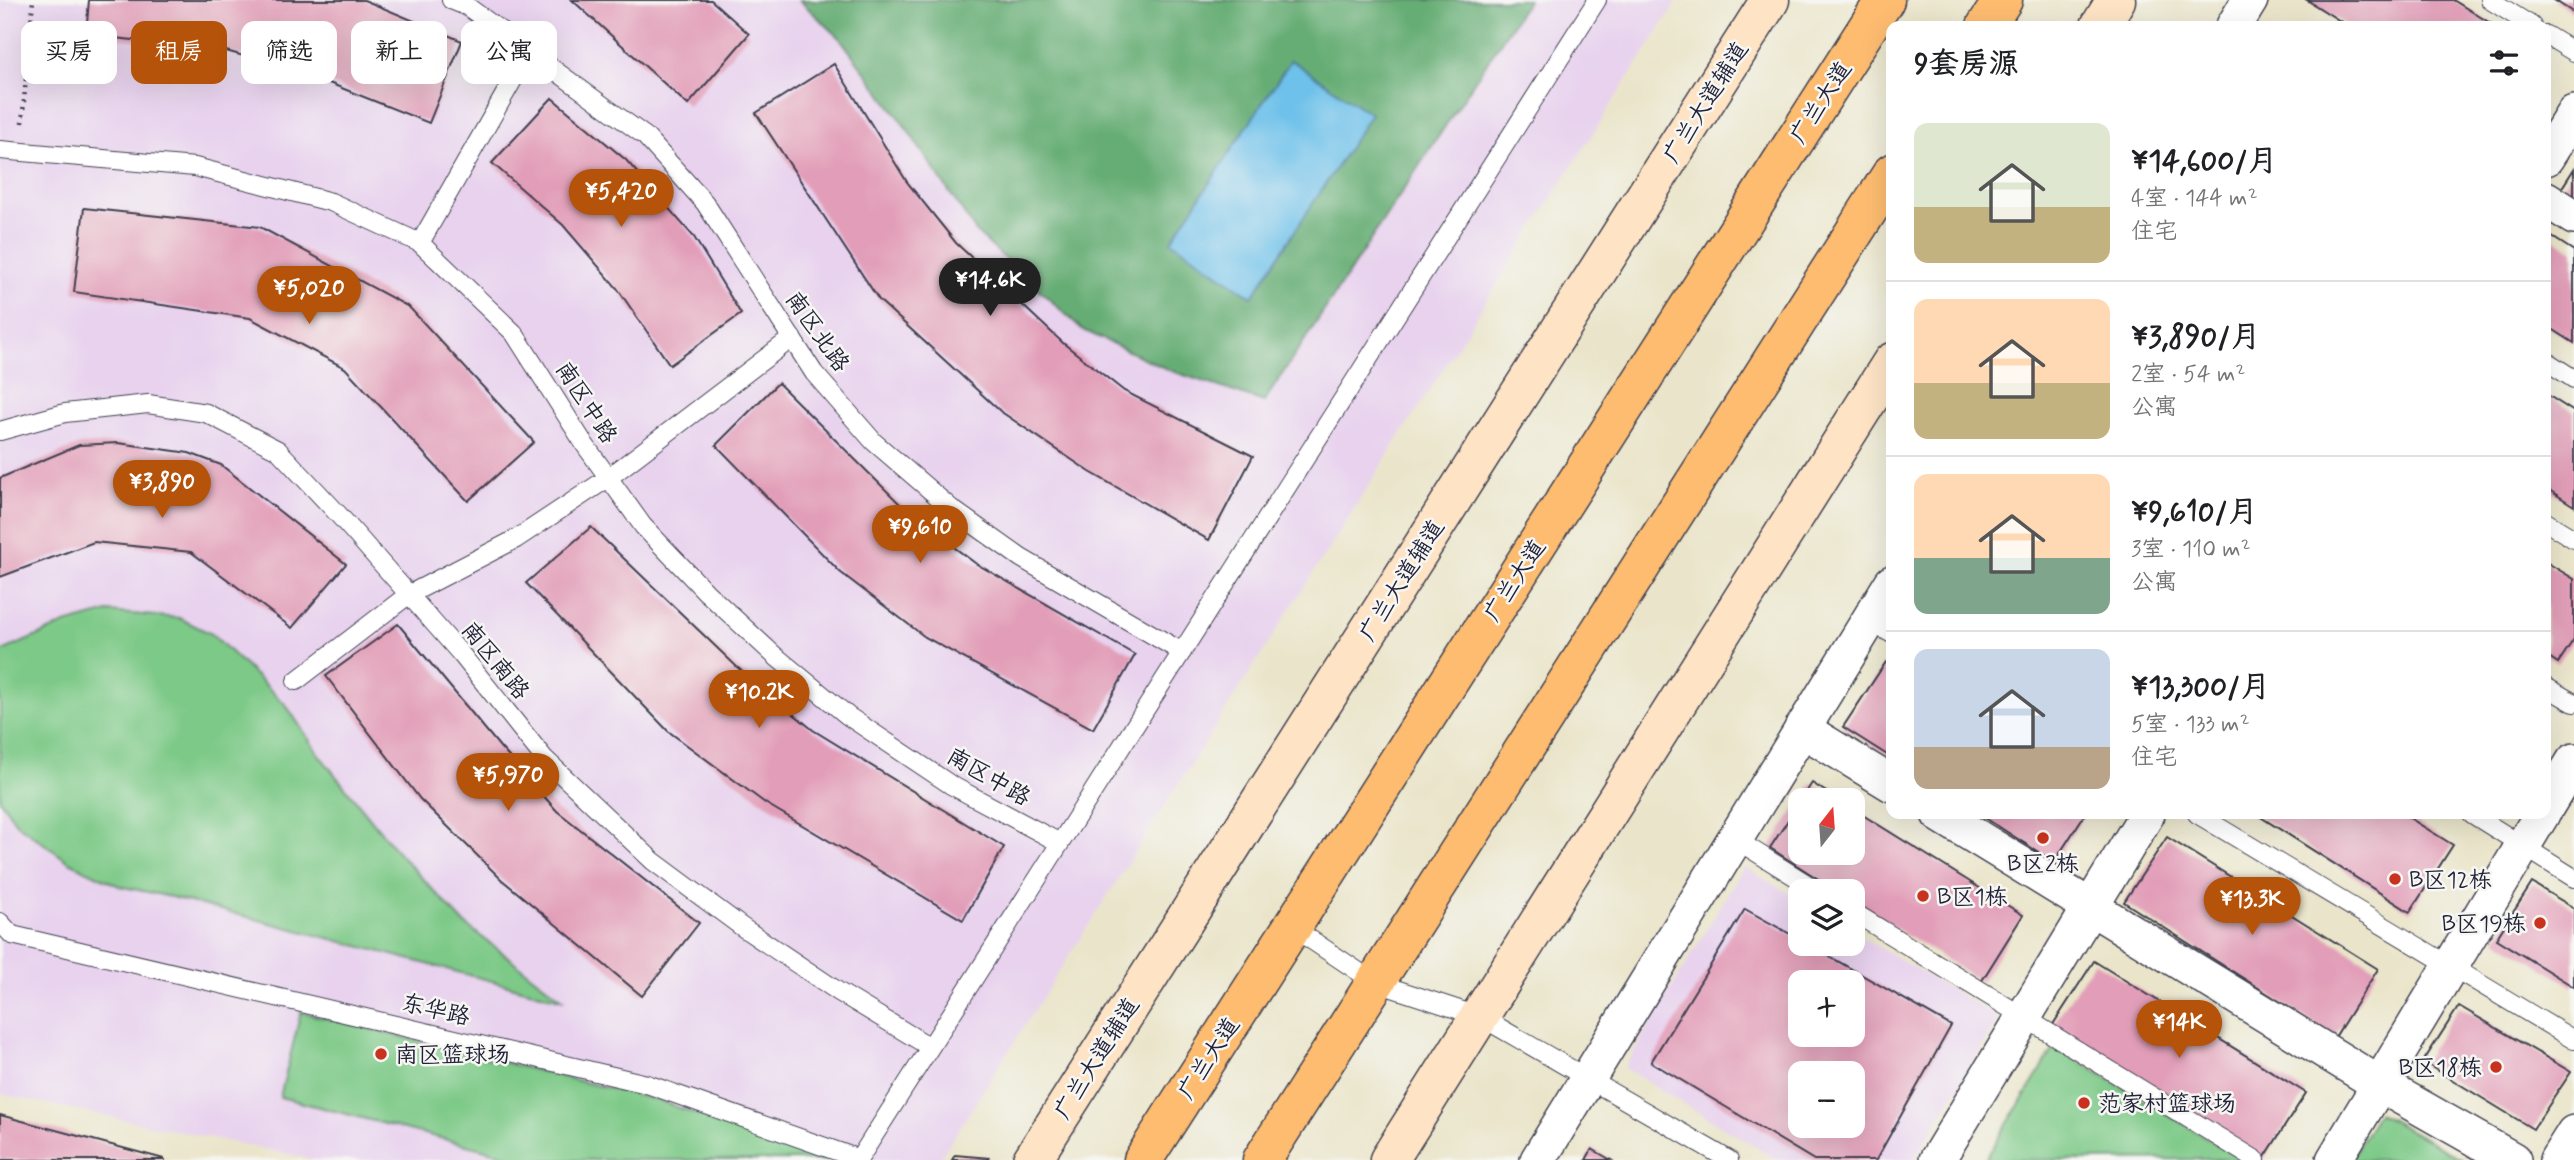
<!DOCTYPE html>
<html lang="zh">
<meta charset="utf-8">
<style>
body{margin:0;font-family:Mynerve,"LXGW WenKai TC",sans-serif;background:#f6f6f6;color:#202124;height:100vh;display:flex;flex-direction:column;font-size:26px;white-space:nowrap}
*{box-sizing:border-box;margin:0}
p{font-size:23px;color:#757577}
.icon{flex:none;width:38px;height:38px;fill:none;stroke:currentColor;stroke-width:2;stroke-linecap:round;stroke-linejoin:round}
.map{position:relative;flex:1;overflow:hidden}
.drawer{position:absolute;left:1886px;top:21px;width:665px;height:798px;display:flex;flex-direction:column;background:#fff;border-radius:14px;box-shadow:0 7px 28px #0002}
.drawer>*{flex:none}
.guide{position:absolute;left:21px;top:21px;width:665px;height:63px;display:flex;gap:14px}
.needle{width:46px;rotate:17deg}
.buttons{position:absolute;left:1788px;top:788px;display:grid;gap:14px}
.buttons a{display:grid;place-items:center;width:77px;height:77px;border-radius:14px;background:#fff;box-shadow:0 7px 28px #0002;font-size:35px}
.price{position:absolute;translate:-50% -60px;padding:0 16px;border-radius:24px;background:#b45309;color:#fff;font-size:23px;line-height:46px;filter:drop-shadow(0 2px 4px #0008)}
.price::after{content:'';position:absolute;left:50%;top:42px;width:21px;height:16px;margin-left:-10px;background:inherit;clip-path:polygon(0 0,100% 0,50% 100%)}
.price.selected{background:#222;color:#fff}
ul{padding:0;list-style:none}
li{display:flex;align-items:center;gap:21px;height:175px;padding:0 28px}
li+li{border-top:2px solid #e0e0e0}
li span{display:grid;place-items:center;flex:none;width:196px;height:140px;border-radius:14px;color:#555}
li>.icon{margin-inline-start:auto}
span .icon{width:84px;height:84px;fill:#fffc;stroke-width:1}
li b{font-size:30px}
h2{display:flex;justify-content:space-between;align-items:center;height:84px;padding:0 28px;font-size:30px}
.pill{padding:0 24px;border-radius:14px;background:#fff;box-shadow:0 7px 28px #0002;font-size:24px;line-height:63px}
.pill.selected{background:#b45309;color:#fff}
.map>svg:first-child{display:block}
.built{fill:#e8d2ee;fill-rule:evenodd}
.green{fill:#7dc987;stroke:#507661;stroke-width:2}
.forest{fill:#66ad74;stroke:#446858;stroke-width:2}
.water{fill:#6ec1ea;stroke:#487292;stroke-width:2}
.building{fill:#e29eb8;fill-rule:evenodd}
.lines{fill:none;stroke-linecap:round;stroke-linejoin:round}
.service-casing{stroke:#403f50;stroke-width:20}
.minor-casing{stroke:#403f50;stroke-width:38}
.secondary-casing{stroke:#403f50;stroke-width:41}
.primary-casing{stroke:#403f50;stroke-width:41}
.path{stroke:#403f50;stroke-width:4.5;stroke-dasharray:2 5;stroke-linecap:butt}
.service{stroke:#fff;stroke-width:18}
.minor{stroke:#fff;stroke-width:35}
.secondary{stroke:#fee4c5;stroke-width:38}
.primary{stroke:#fdbc6f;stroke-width:38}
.poi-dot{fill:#c8321e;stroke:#f6f6f2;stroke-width:2.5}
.labels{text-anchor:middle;stroke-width:5;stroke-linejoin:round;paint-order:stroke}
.street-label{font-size:23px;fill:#22223b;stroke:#f6f6f2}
.poi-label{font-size:23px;fill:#22223b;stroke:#f6f6f2;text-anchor:start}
</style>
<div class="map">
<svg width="2574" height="1160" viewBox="0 0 2574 1160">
<rect width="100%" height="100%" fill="#f6f6f2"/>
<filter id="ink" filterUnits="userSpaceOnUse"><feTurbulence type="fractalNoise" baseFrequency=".0143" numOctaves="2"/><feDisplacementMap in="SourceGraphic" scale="14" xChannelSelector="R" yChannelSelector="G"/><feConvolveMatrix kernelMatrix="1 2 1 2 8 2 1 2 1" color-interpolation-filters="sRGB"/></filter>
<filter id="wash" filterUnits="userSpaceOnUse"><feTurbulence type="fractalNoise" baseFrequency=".00686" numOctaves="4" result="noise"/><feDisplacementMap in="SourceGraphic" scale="28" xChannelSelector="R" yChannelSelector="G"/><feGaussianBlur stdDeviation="1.57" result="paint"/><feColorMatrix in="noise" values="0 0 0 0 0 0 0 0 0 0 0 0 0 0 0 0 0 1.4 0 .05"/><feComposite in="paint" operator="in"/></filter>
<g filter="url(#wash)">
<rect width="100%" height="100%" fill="#eae5ca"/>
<g class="built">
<polygon points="0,0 1678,0 939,1160 317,1160 0,1094"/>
<path d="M1744 867 1801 900V943H1853V932L1999 1018 1914 1160H1778L1624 1068ZM1801 982H1853V1034H1801ZM1801 1073H1853V1125H1801Z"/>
</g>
<g class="green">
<polygon points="108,612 179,618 212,634 286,705 320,756 394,848 465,924 564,1000 171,897 119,886 69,862 17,824 0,800 0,652 65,624"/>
<polygon points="301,1012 660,1101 828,1160 525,1160 280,1097"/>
<polygon points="2055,1047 2242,1159 1985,1160"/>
<polygon points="2378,1113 2464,1160 2350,1160"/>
</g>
<polygon class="forest" points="799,0 1528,0 1264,402 1169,370 1083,330 977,233 898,116 839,37"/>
<polygon class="water" points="1291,60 1371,114 1252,297 1171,241"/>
<g id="blocks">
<g class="building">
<polygon points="89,0 364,0 462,41 429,123 304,73 219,49 86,35"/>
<polygon points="572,0 711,0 749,34 688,105"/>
<polygon points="2307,0 2453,0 2495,26 2348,26"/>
<polygon points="2554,0 2574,0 2574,13"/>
<polygon points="834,64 907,182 956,243 1063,343 1124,391 1253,456 1209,540 1090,472 1000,411 879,300 756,113"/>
<polygon points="552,98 626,160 694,237 741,314 670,365 617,288 563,225 492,163"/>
<polygon points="2574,169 2574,208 2556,197"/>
<polygon points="84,208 260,227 409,307 534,442 468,501 345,368 250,318 74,292"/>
<polygon points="2546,233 2574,251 2574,343 2546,325"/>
<polygon points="778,383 910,514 975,563 1135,655 1093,729 925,637 840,572 716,445"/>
<polygon points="2546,394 2574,412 2574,506 2546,488"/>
<polygon points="118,443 189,453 221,465 346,564 292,628 191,552 94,542 0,577 0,478 79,445"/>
<polygon points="591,527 737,667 813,730 1004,847 963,920 765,803 668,731 526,583"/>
<polygon points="2546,562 2574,579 2574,639 2558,663 2546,655"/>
<polygon points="398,624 500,747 557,811 699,923 642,996 501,879 420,799 326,676"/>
<polygon points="1886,662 1892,666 1892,758 1843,727"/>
<polygon points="1812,783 1839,800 1801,800"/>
<polygon points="1801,800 1801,852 1853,852 1853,809 2023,915 1981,982 1853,901 1853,891 1837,891 1770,848"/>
<polygon points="1979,814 2085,814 2054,862"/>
<polygon points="2256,814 2403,814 2453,845 2410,912"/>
<polygon points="2167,837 2378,969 2335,1037 2124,902"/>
<polygon points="2532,883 2574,908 2574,987 2496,939"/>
<path d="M1745 909 1801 940V943H1806L1951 1026 1876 1160H1814L1651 1062ZM1801 982H1853V1034H1801ZM1801 1073H1853V1125H1801Z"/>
<polygon points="2094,961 2306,1093 2263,1160 2052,1026"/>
<polygon points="2459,1006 2571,1072 2533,1129 2423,1062"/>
<polygon points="0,1115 164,1159 164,1160 0,1160"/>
<polygon points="1592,1149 1611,1160 1586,1160"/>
<polygon points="955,1155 989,1158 989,1160 952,1160"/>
</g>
</g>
</g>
<g filter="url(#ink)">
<use href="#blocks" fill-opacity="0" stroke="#403f50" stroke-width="2"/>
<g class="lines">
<defs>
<g id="service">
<polyline points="451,0 468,7 645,136 705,203 814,373 874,442 952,509 1021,558 1182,652"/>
<polyline points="2490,0 2532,26"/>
<polyline points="2546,35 2574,52"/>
<polyline points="0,150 195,167 331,202 420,243 514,333 585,445 643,526 706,592 774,655 848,716 951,785 1060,843"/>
<polyline points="420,243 530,50"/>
<polyline points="2546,361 2574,379"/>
<polyline points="0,431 65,413 148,404 206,413 278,450 338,514 461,654 544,758 653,861 742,927 839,992 930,1047"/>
<polyline points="2546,522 2574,539"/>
<polyline points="1869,621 1892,634"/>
<polyline points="296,681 408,595 516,539 608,478 792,338"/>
<polyline points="2546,687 2574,703"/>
<polyline points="2197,814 2574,1040"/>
<polyline points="2472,814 2574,878"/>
<polyline points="1735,839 1818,891"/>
<polyline points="1853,912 2256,1160"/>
<polyline points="0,922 12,935 647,1084 859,1159 1597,0"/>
<polyline points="1292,927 1374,982 1481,1017 1729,1160"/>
</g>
<g id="minor">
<polyline points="2234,26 2250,0"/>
<polyline points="2546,158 2574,113"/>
<polyline points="2546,199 2574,217"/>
<polyline points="1802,729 1892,784"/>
<polyline points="2546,807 2574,761"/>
<polyline points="1939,814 2379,1084 2513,1160"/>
<polyline points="1538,1160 1892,583"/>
<polyline points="1937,1160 2147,814"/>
<polyline points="2334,1160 2542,814"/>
<polyline points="2557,1160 2574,1133"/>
</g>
<g id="secondary">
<polyline points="2100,26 2116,0"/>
<polyline points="1032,1160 1770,0"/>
<polyline points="1389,1160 1892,362"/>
</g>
<g id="primary">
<polyline points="1986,26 2003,0"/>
<polyline points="1143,1160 1885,0"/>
<polyline points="1262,1160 1892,173"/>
</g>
</defs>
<use href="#service" class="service-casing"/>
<use href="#minor" class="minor-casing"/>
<use href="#secondary" class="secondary-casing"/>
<use href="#primary" class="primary-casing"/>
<polyline class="path" points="22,123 33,0"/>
<use href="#service" class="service"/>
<use href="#minor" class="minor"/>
<use href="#secondary" class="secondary"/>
<use href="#primary" class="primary"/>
</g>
</g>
<g class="poi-dot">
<circle cx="2043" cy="838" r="7"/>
<circle cx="2395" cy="879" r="7"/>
<circle cx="1923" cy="896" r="7"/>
<circle cx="2540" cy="923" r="7"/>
<circle cx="381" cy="1054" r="7"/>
<circle cx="2496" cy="1067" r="7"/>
<circle cx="2084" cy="1103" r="7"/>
</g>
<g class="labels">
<g class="street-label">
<text transform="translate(1705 102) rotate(-58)" y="8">广兰大道辅道</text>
<text transform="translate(1820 102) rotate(-57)" y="8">广兰大道</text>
<text transform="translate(818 331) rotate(55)" y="8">南区北路</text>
<text transform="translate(587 402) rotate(57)" y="8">南区中路</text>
<text transform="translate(1401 580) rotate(-58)" y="8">广兰大道辅道</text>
<text transform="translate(1514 580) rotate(-57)" y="8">广兰大道</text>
<text transform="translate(496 660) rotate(51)" y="8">南区南路</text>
<text transform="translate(989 776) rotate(30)" y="8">南区中路</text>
<text transform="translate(436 1009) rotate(13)" y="8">东华路</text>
<text transform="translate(1096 1058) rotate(-58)" y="8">广兰大道辅道</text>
<text transform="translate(1208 1058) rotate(-57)" y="8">广兰大道</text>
</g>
<g class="poi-label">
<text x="2043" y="871" text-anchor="middle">B区2栋</text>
<text x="2409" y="887">B区12栋</text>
<text x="1937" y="904">B区1栋</text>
<text x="2526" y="931" text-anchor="end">B区19栋</text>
<text x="395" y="1062">南区篮球场</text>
<text x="2482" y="1075" text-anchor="end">B区18栋</text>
<text x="2098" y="1111">范家村篮球场</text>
</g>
</g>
</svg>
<div class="buttons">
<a><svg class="needle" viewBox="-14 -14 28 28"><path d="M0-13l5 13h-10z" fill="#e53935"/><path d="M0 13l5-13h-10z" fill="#757577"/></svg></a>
<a><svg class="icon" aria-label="layers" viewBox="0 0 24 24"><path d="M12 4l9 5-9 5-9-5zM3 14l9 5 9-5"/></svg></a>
<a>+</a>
<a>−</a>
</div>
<b class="price" style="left:621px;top:229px">¥5,420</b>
<b class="price selected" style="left:990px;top:318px">¥14.6K</b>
<b class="price" style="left:309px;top:326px">¥5,020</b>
<b class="price" style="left:162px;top:520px">¥3,890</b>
<b class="price" style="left:920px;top:565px">¥9,610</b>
<b class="price" style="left:759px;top:730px">¥10.2K</b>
<b class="price" style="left:508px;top:813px">¥5,970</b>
<b class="price" style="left:2252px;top:937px">¥13.3K</b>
<b class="price" style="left:2179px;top:1060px">¥14K</b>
<div class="guide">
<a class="pill">买房</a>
<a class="pill selected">租房</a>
<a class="pill">筛选</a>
<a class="pill">新上</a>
<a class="pill">公寓</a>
</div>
<section class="drawer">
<h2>9套房源<svg class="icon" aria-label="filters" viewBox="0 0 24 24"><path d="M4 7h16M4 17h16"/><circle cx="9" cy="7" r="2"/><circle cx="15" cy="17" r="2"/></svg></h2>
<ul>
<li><span style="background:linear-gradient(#dfe7d0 60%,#c2b280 0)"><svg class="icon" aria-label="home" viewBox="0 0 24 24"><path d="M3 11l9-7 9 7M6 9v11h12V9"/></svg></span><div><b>¥14,600/月</b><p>4室 · 144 m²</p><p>住宅</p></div></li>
<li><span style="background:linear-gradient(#ffd9b3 60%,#c2b280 0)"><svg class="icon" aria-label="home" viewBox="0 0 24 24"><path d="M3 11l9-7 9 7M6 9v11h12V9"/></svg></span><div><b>¥3,890/月</b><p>2室 · 54 m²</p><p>公寓</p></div></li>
<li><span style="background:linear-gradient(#ffd9b3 60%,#7fa58c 0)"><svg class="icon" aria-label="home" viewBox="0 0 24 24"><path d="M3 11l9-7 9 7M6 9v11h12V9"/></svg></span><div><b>¥9,610/月</b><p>3室 · 110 m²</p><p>公寓</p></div></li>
<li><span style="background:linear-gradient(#c9d6e8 70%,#b9a48a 0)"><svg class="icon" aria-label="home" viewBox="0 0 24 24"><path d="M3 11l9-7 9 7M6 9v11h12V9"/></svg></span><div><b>¥13,300/月</b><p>5室 · 133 m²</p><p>住宅</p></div></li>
</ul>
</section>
</div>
